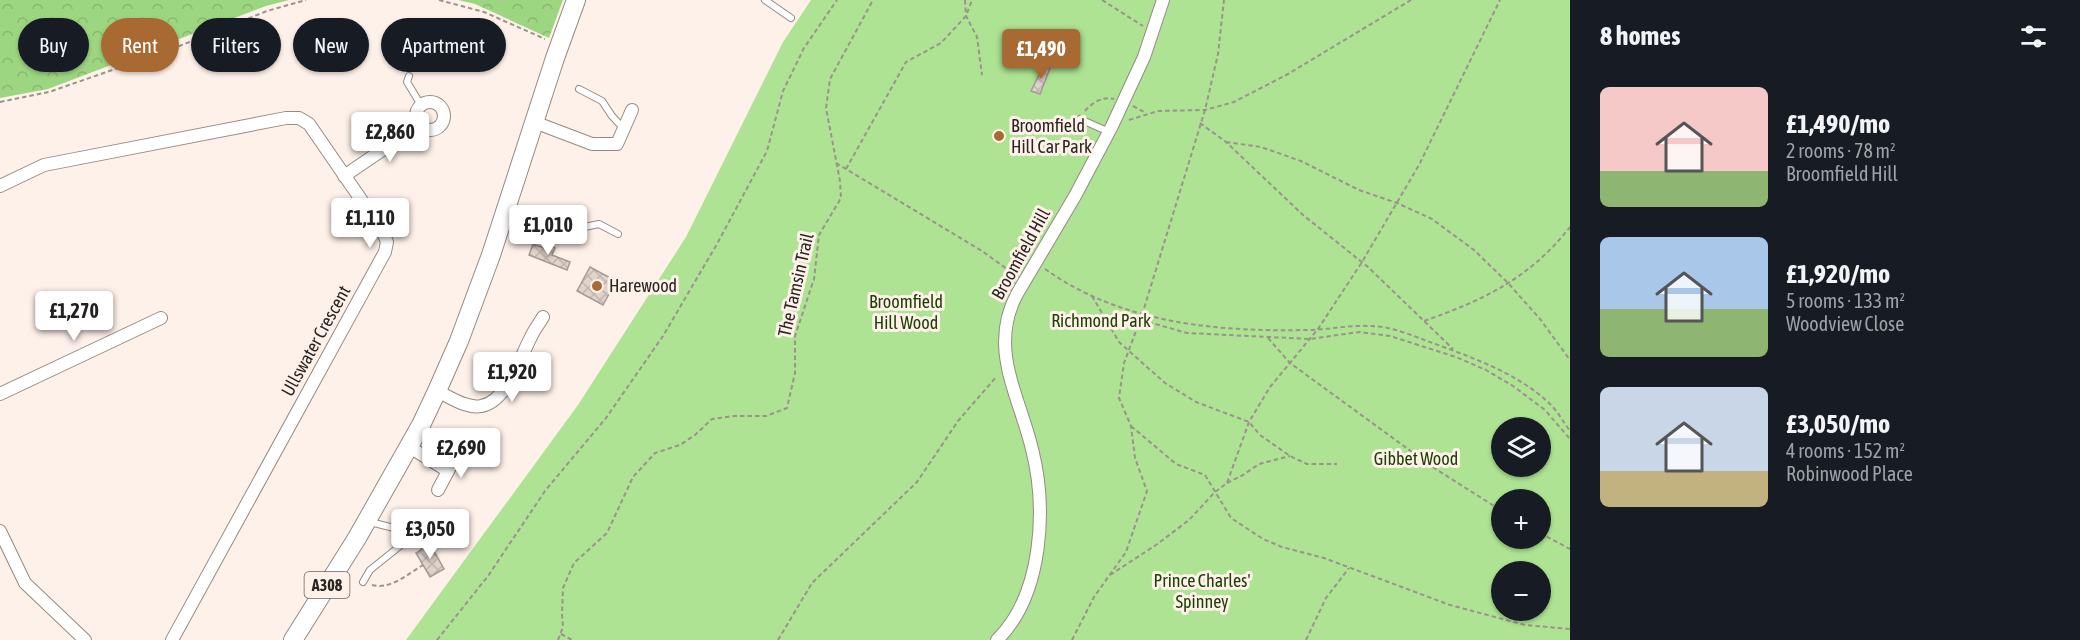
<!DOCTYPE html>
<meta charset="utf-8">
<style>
body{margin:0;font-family:"Asap Condensed",sans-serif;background:#242831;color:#f1f3f6;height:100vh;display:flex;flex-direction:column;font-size:22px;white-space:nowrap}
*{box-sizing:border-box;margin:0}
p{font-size:20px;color:#9ea1a6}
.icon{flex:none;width:33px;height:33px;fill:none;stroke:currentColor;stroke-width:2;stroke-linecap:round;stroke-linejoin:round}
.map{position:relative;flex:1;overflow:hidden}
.drawer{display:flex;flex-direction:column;background:#171b24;width:510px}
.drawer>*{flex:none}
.banner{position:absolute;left:18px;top:18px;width:570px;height:54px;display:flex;gap:12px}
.fabs{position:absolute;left:1491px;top:417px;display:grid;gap:12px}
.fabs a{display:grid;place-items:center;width:60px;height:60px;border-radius:50%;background:#171b24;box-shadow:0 2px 4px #0004;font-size:30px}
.price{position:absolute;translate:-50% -51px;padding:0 14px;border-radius:6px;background:#fff;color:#222;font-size:20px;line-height:39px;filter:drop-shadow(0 2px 3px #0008)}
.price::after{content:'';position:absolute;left:50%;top:36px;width:18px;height:14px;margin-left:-9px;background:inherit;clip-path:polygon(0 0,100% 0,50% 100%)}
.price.active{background:#a96932;color:#fff}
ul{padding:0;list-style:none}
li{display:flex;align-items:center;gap:18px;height:150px;padding:0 30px}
li span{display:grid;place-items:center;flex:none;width:168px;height:120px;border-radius:9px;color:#555}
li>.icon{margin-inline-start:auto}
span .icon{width:72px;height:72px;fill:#fffc;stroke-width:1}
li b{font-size:26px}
h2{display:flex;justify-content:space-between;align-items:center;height:72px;padding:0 30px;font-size:26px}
.pill{padding:0 21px;border-radius:27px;background:#171b24;box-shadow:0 2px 4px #0004;font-size:21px;line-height:54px}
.pill.active{background:#a96932;color:#fff}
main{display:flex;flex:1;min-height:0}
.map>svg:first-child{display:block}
.forest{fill:url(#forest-crowns)}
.green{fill:#ade393;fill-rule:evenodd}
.building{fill:url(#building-cross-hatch);stroke:#a69a93;stroke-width:1.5}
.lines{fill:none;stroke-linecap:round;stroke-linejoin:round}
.lane-casing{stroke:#958a83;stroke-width:8}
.street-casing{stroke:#958a83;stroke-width:14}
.primary-casing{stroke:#958a83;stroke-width:20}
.path{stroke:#9c928d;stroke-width:2;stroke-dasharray:4.5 3;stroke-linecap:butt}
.lane{stroke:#fff;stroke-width:6}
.street{stroke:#fff;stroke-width:12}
.primary{stroke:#fff;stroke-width:18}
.poi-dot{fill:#a96932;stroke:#fef1e9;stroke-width:2}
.labels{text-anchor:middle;stroke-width:6;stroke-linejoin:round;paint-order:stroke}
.shield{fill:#fef1e9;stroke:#6a625e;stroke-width:1.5}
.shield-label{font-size:16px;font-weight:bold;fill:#2a2522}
.poi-label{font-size:18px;fill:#2a2522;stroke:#fef1e9;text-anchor:start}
.street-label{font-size:18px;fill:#2a2522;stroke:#fef1e9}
.park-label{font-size:18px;fill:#1d4003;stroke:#fef1e9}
</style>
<main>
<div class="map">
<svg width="1570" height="640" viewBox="0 0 1570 640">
<defs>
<pattern id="forest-crowns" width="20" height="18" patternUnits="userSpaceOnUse" patternTransform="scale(1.5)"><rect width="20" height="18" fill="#9dd681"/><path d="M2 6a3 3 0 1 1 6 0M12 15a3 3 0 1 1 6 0" fill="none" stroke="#87b86f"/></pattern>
<pattern id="building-cross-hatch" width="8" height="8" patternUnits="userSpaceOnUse" patternTransform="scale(1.5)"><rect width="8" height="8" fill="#e0d3cc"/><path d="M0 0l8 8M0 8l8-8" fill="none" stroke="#c0b5af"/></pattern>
</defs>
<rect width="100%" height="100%" fill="#fef1e9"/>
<g class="forest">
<polygon points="0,0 289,0 266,6 48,89 0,98"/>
<polygon points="458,0 563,0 549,38 475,4"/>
</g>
<path class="green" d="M811 0H1570V640H406L578 405 686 237 783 42ZM1502 428H1540V466H1502ZM1502 500H1540V538H1502ZM1502 572H1540V610H1502Z"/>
<g class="building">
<polygon points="1044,65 1050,68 1040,94 1031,91"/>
<polygon points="546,243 555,248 552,255 570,262 567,270 529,255 533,244 544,248"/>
<polygon points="590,267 616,281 603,305 577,291"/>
<polygon points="426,544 430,544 444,569 430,577 416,553 421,550 421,546"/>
</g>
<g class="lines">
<defs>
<g id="lane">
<polyline points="765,0 791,18"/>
<polyline points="409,76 407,82 421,105"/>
<polyline points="579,89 602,101 612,116 623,128"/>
<polyline points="1080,119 1109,132"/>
<polyline points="506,214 575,229 599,224 618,234"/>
<polyline points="363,582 370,570 400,546 402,537 398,529 370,522"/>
</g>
<g id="street">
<circle cx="430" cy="116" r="14"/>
<polyline points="534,122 592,144 617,144 632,110"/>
<polyline points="344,176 419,125"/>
<polyline points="0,186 44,165 286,118 299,118 309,124 382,230 387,242 385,252 172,640"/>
<path d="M437 391C450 397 467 409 481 406 507 402 520 357 531 337 534 330 539 324 543 317"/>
<polyline points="0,394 161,318"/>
<polyline points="408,446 448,471"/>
<polyline points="438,490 457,454"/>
<polyline points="0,531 25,583 85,640"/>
<path d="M997 640C1043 595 1047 508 1032 449 1019 395 988 348 1017 294L1075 196 1112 126 1144 57 1163 0"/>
</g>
<polyline id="primary" points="293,640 357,538 421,425 437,391 459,341 491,255 555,58 576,0"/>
</defs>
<use href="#lane" class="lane-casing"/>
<use href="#street" class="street-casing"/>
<use href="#primary" class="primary-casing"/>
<g class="path">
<polyline points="439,0 484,12 545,39"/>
<polyline points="965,0 966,16 977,37 982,75"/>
<polyline points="1102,0 1143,26"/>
<polyline points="0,102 49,92 167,51 267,11 306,0"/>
<polyline points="1133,106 1146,113"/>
<path d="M1085 111C1092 103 1102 96 1114 99"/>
<polyline points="1129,120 1158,111 1205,110 1234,102 1288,74 1411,0"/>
<polyline points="1200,123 1226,142 1303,215 1368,267 1453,349"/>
<polyline points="1226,142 1261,147 1301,161 1359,190 1397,203 1432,219 1474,250 1508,283 1540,319 1570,360"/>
<polyline points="836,163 982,251 1014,274"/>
<polyline points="846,169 906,62 941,43 966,16 972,0"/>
<path d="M1045 269C1121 323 1215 332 1306 330 1327 330 1348 325 1370 326 1389 326 1409 334 1427 341 1468 356 1519 373 1551 405 1558 412 1564 423 1570 431"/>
<polyline points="1092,296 1119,342 1165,383 1196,402 1249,422 1260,435 1290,456 1307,464 1337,464"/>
<polyline points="1141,320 1187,333 1310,339 1359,332 1390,336 1456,357 1486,370 1513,386 1545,410 1570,439"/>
<path d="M1424 321C1484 300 1530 278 1570 227"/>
<polyline points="1268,338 1290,363 1434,468 1502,511"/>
<polyline points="1131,426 1176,464 1205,475 1231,518 1263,539 1282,547 1324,558 1450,605 1525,625 1570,629"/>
<polyline points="1227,483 1243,475 1259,464 1290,456"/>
<polyline points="1540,533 1570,549"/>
<polyline points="1110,575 1156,545 1189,520 1215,492 1227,483 1249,422 1270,387 1318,329 1362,262 1419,165 1500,0"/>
<path d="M372 585C390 590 408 574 423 565"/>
<polyline points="561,634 572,640"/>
<polyline points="437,640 488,576 545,491 606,418 663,336 717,244 767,151 783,91 804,48 837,0"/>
<polyline points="558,640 563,627 562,614 563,588 574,563 607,533 633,477 655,453 680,445 695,435 712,419 734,416 766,416 787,408 795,373 795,336 814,279 819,235 841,198 840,181 826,108 830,79 873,0"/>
<polyline points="778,640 812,583 917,482 958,421 997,376"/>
<polyline points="1072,640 1094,597 1126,552 1147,491 1135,458 1131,426 1119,398 1124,363 1142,315 1205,110 1218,54 1224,0"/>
<polyline points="1306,640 1326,598 1349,568"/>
</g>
<use href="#lane" class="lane"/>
<use href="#street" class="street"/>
<use href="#primary" class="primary"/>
</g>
<g class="poi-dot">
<circle cx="999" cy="136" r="6"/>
<circle cx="597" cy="286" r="6"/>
</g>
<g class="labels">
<rect class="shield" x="304.5" y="572" width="45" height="26" rx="4.5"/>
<g class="shield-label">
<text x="327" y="591">A308</text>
</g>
<g class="poi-label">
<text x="1011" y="132">Broomfield<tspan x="1011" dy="21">Hill Car Park</tspan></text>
<text x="609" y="292">Harewood</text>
</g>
<g class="street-label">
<text transform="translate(1021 254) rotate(-61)" y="6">Broomfield Hill</text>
<text transform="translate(796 285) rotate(-77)" y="6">The Tamsin Trail</text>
<text transform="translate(316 341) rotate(-61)" y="6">Ullswater Crescent</text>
</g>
<g class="park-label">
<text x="906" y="308">Broomfield<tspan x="906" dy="21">Hill Wood</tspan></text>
<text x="1101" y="327">Richmond Park</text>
<text x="1416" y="465">Gibbet Wood</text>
<text x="1202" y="587">Prince Charles'<tspan x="1202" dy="21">Spinney</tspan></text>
</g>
</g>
</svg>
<div class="fabs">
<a><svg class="icon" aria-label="layers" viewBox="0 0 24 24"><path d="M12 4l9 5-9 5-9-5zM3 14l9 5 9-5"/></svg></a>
<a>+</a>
<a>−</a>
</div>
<b class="price active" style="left:1041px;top:80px">£1,490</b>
<b class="price" style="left:390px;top:163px">£2,860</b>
<b class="price" style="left:370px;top:249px">£1,110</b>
<b class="price" style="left:548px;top:256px">£1,010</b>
<b class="price" style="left:74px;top:342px">£1,270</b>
<b class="price" style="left:512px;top:403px">£1,920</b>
<b class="price" style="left:461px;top:479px">£2,690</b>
<b class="price" style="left:430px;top:560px">£3,050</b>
<div class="banner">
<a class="pill">Buy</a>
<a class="pill active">Rent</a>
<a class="pill">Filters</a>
<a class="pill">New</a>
<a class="pill">Apartment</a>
</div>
</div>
<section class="drawer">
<h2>8 homes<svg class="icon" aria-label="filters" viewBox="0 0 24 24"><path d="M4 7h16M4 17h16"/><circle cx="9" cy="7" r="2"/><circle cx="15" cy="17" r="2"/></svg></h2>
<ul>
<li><span style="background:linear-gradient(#f6c9c9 70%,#8fb573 0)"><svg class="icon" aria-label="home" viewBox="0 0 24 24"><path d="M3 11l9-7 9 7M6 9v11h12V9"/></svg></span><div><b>£1,490/mo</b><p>2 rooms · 78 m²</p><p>Broomfield Hill</p></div></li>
<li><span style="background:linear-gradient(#a9c7e8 60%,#8fb573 0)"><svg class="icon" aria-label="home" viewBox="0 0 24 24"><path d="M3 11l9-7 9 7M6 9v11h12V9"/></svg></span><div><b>£1,920/mo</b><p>5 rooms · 133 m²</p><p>Woodview Close</p></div></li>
<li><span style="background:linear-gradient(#c9d6e8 70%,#c2b280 0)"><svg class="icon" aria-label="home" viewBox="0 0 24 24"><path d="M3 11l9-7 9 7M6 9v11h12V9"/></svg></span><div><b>£3,050/mo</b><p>4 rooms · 152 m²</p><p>Robinwood Place</p></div></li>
</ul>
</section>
</main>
